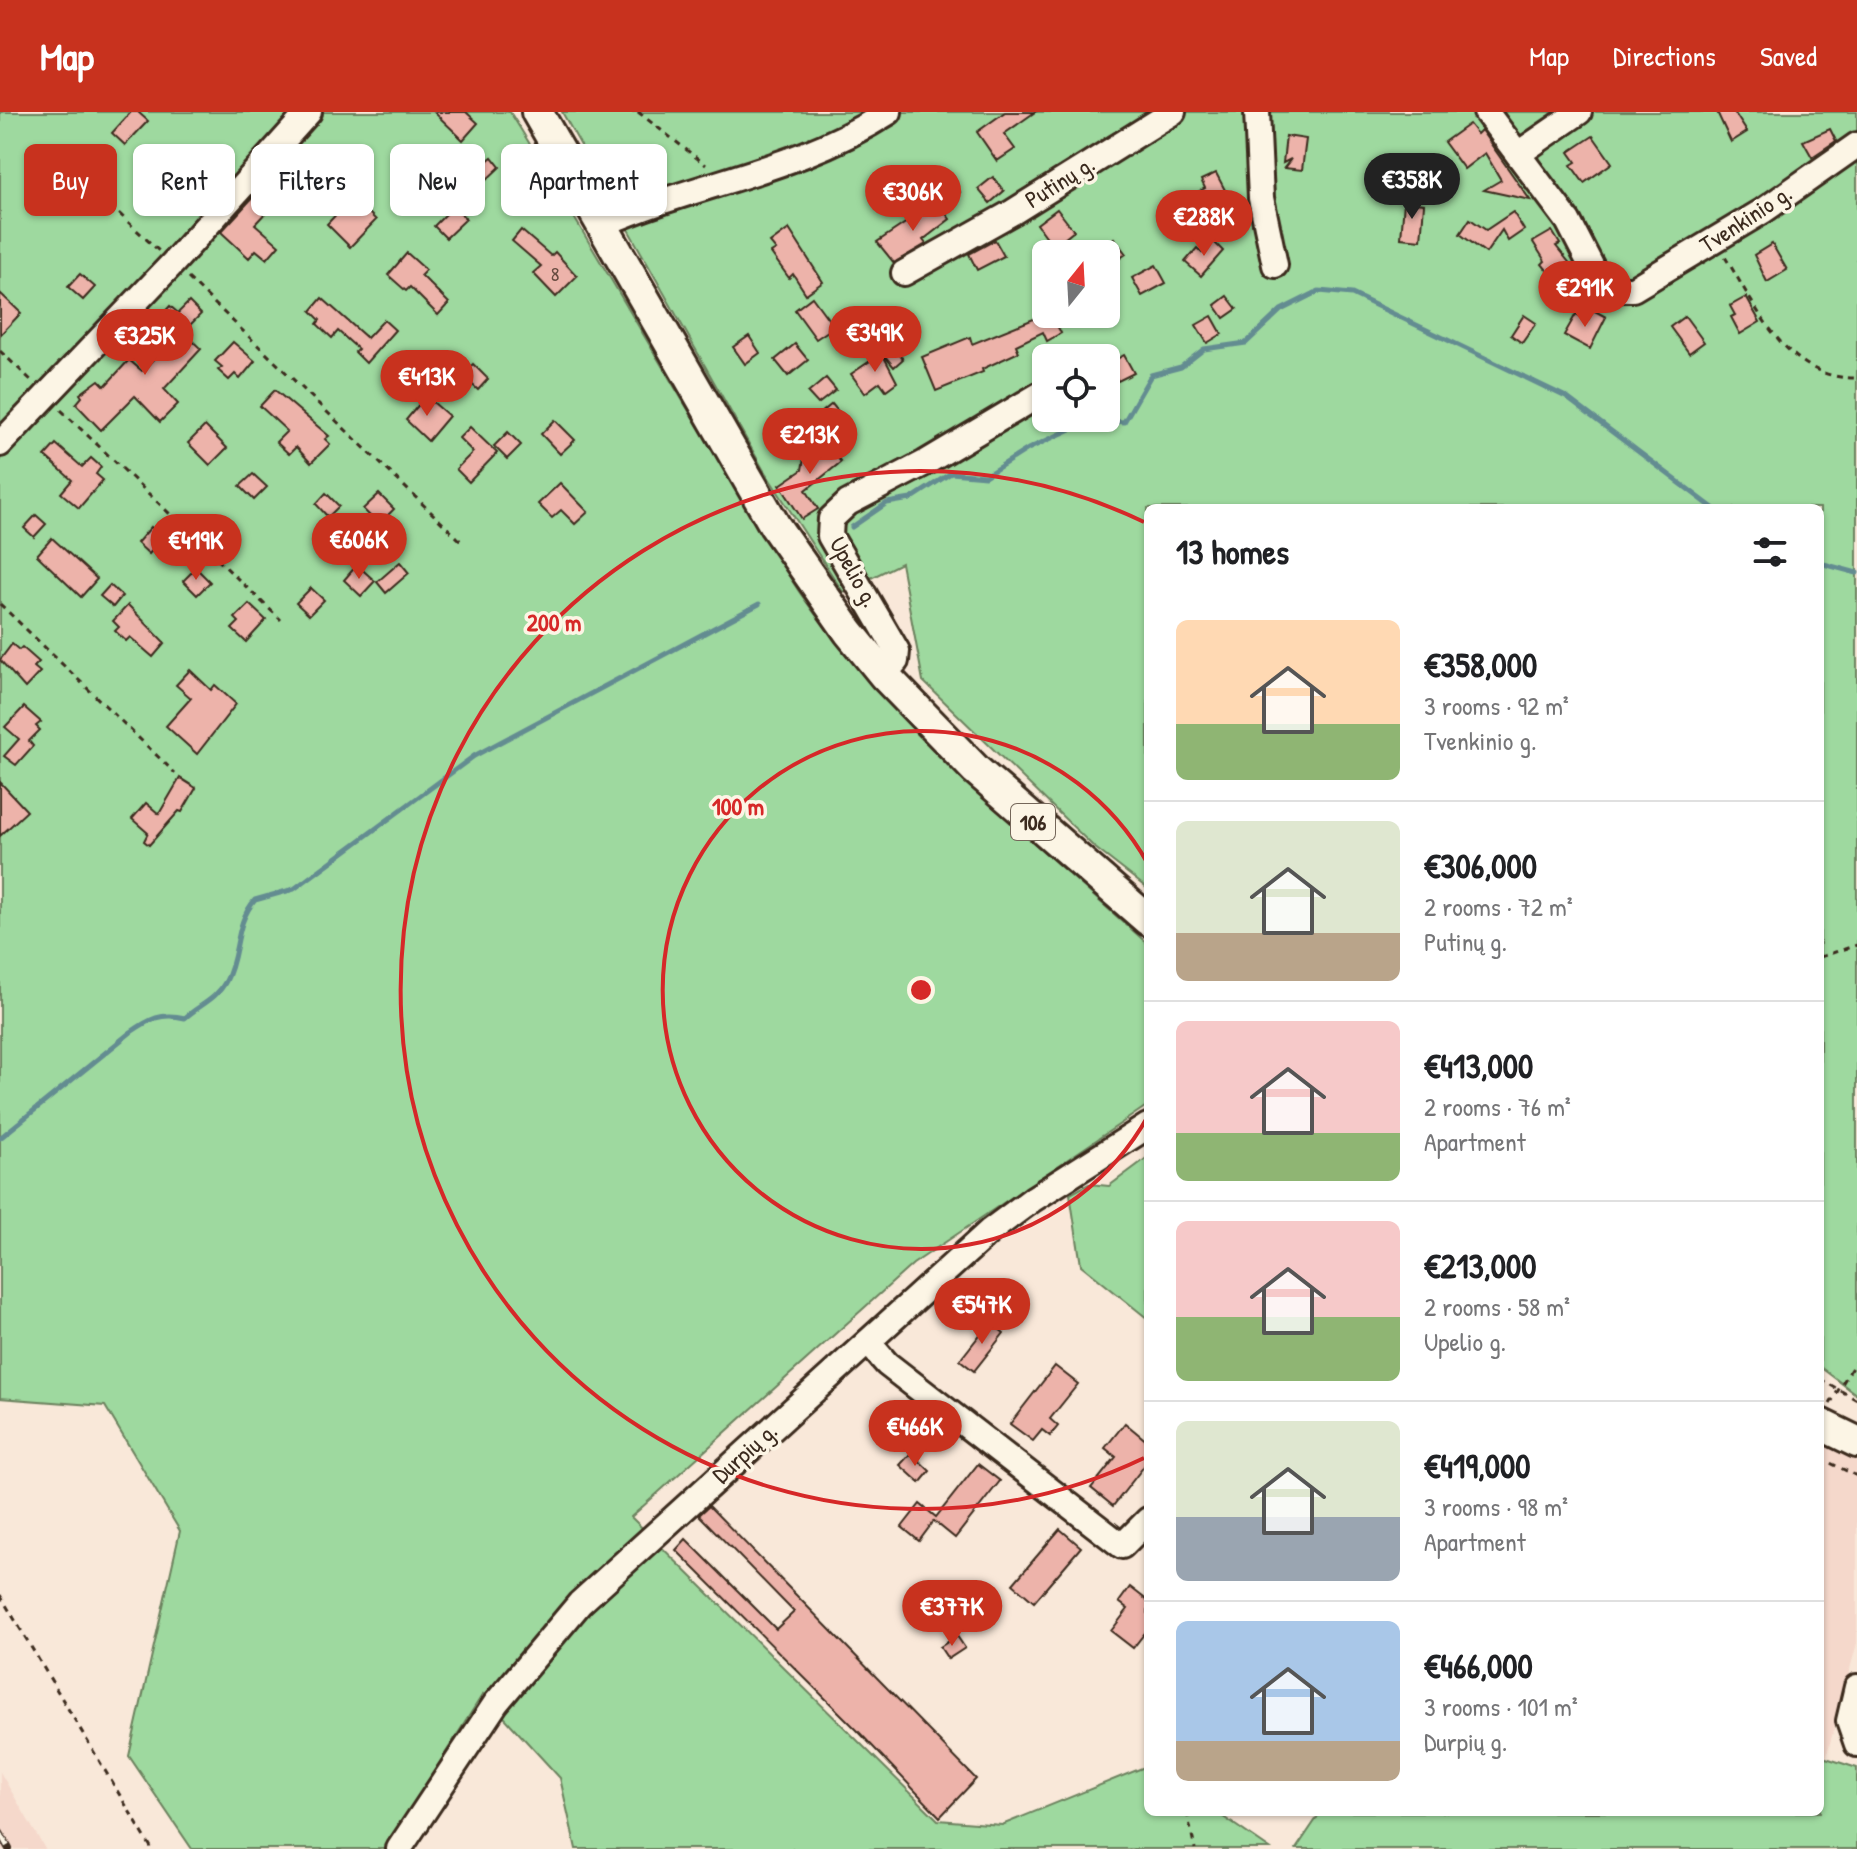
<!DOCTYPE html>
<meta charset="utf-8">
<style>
body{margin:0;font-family:"Patrick Hand",sans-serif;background:#f6f6f6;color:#202124;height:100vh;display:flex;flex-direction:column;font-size:30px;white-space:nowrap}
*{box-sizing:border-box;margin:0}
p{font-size:26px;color:#757577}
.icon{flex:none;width:44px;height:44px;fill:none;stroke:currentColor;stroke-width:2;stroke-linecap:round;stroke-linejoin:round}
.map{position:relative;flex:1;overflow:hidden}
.side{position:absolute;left:1144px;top:392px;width:680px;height:1312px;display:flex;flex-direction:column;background:#fff;border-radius:12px;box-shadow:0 2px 6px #0004}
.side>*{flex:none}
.hud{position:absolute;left:24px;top:32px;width:760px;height:72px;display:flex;gap:16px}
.needle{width:52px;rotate:18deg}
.controls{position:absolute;left:1032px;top:128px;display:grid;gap:16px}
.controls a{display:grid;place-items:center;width:88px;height:88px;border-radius:12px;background:#fff;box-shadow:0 2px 6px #0004;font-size:40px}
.price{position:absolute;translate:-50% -68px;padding:0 18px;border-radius:28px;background:#c8321e;color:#fff;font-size:26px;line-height:52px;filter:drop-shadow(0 2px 4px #0008)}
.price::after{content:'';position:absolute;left:50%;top:48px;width:24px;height:18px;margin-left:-12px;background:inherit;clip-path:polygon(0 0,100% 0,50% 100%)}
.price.current{background:#222;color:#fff}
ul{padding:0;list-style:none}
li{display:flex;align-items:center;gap:24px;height:200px;padding:0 32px}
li+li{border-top:2px solid #e0e0e0}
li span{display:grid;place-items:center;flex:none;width:224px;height:160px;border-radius:12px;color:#555}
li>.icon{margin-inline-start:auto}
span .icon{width:96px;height:96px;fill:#fffc;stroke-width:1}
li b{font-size:34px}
h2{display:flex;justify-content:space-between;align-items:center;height:96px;padding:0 32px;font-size:34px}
.chip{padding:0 28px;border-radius:12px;background:#fff;box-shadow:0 2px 6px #0004;font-size:28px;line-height:72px}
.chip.current{background:#c8321e;color:#fff}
header{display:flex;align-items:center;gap:48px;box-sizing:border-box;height:112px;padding:0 40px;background:#c8321e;color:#fff}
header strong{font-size:38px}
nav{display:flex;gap:44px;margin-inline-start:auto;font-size:28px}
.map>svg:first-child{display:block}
.built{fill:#f5d8cb}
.green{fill:#9ed99f;stroke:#6c825e;stroke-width:2;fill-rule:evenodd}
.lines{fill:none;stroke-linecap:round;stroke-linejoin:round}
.stream{stroke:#648c91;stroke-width:5}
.building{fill:#edb3aa;stroke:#3b2a1e;stroke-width:2}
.minor-casing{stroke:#3b2a1e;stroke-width:30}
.major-casing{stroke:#3b2a1e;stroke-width:36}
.path{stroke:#3b2a1e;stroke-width:3;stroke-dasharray:6 6;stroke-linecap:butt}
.minor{stroke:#fcf5e5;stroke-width:24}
.major{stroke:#fcf5e5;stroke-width:30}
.rail-casing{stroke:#3b2a1e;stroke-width:8}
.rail{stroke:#fcf5e5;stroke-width:5;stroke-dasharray:15;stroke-linecap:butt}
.ring{fill:none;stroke:#d62828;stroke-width:4}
.labels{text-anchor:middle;stroke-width:7;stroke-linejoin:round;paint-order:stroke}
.number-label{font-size:20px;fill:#684c41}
.shield{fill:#fcf5e5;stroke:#75675a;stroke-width:2}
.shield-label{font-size:22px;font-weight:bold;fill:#3b2a1e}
.street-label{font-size:24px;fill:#3b2a1e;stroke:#fcf5e5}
.centre{fill:#d62828;stroke:#fcf5e5;stroke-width:4}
.ring-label{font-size:24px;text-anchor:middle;font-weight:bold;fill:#d62828;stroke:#fcf5e5;stroke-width:7;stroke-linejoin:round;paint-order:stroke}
</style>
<header>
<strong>Map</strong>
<nav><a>Map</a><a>Directions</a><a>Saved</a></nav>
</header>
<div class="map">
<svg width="1857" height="1737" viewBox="0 0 1857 1737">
<rect width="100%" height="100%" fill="#f9e8d9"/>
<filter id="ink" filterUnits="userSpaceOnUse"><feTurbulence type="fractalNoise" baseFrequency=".0125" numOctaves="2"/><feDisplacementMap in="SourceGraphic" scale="16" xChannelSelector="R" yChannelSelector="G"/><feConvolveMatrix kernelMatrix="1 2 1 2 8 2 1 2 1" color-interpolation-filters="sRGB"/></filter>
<g filter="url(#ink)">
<g class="built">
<polygon points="1820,1326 1857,1344 1857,1531 1826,1646 1820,1649"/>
<polygon points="0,1660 45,1737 0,1737"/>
</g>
<g class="green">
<path d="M0 0H510C587 123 657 249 734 373 756 408 777 446 800 481 894 616 1026 723 1148 832V993L913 1152 631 1405 938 1708 1002 1713 1147 1654 1148 1700H1216L1270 1737H576L560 1666 483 1582 393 1724 402 1737H192L129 1644 180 1419 105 1294 0 1286Z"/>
<path d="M562 0H1857V1283L1820 1255V396H1148V777L1094 735 923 569 901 451 843 480 763 357ZM1046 142H1106V202H1046ZM1046 246H1106V306H1046Z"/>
<polygon points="1148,1045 1148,1207 1081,1153 1070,1082 1089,1072 1109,1074"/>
<polygon points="1826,1646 1857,1656 1857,1737 1296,1737 1321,1700 1820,1700 1820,1649"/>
</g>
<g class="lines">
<g class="stream">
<polyline points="852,415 887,391 911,387 951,361 985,364 1028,337 1084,311 1100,308 1124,310 1151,263 1181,255 1204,237 1246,231 1281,198 1319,179 1352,182 1566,285 1713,396"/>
<polyline points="1820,451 1857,461"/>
<path d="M0 1026 131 920C150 907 161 900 185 906 199 893 216 888 226 869 240 843 234 812 255 788L294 777 474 644 759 492"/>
</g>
</g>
<g class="building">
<polygon points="131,0 138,0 148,9 125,33 112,21"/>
<polygon points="434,0 466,0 478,11 463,28"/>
<polygon points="1005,0 1035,0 1004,22 1015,37 997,49 977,20"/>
<polygon points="1717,0 1734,0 1747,20 1731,30"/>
<polygon points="1469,12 1477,22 1481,18 1530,88 1484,78 1501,68 1485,41 1464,57 1444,30"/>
<polygon points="1830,17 1836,29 1812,45 1803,29"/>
<polygon points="1286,24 1306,27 1302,58 1284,56 1291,47 1283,51"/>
<polygon points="1593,24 1612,51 1584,71 1571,53 1576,50 1569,40"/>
<polygon points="482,44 487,49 492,45 500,55 484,70 473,58 473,52"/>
<polygon points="190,45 205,59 184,74 172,63"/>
<polygon points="316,56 331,70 308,94 298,85 308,74 302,69"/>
<polygon points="945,60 960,80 949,89 934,68"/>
<polygon points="1216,61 1226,80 1184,101 1178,91 1205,76 1201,68"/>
<polygon points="993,65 1004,79 990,91 978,77"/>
<polygon points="256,82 270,96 255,112 279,133 267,147 256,138 249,146 221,120"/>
<polygon points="937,90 950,107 923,128 926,132 894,151 877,130"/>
<polygon points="1404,90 1424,92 1421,128 1401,126"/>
<polygon points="346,92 354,101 361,93 376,108 350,135 327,112"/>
<polygon points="454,94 466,107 446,126 434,114"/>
<polygon points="1057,97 1074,119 1054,135 1037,112"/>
<polygon points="1513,100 1524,118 1508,129 1502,118 1486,141 1460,122 1470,107 1486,118"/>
<polygon points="789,117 823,170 806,182 793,162 789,166 771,141 776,138 770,131"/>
<polygon points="521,118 551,144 555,140 577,164 556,185 533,161 541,154 512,129"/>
<polygon points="1552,119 1560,132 1556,134 1576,159 1559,173 1542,152 1545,149 1533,130"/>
<polygon points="1114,126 1126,142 1110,153 1106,142 1099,137"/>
<polygon points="995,128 1004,144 977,158 969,142"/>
<polygon points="1213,129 1223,139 1201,164 1185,150 1197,136 1202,141"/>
<polygon points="1772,132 1787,158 1767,170 1754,143"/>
<polygon points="407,141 426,158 421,163 449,191 438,203 410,175 406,179 388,163"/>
<polygon points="1156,153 1166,171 1142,184 1132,166"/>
<polygon points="80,162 95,175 83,188 68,175"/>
<polygon points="0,181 21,201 0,223"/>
<polygon points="1227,184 1237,197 1224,206 1215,193"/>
<polygon points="812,185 834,215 816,227 795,198"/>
<polygon points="1746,185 1760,210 1740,222 1731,205 1735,203 1730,194"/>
<polygon points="322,186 367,226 384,208 395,218 366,251 355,240 358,237 338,219 332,226 317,212 320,208 311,199"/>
<polygon points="189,190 201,202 183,220 201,237 164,277 178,292 160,310 135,284 101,318 76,292 82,285 80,282 99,268 105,274 129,248 142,259 178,221 161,204 170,194 178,201"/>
<polygon points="1593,198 1606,205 1590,237 1564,223 1576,202 1588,208"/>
<polygon points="1046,202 1051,202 1061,221 1047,229 1043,220 1016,233 1019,240 982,257 983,260 936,279 922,245 970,225 972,232"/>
<polygon points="1524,203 1536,211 1522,231 1511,223"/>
<polygon points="1212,204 1222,222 1207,231 1196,213"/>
<polygon points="1685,204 1704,230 1689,241 1670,215"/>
<polygon points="878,216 903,247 894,255 868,224"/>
<polygon points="749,224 760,241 745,252 733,235"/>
<polygon points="233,230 255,249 240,267 235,262 229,268 218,258 222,255 215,249"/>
<polygon points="795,232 808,248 788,264 775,248"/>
<polygon points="882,241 897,270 886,278 880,270 865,281 851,262"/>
<polygon points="1124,243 1134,261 1118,269 1108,252"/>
<polygon points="473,252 488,267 478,278 462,263"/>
<polygon points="826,266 836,278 818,292 808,281"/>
<polygon points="275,278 329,324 325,327 330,332 311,351 296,335 289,342 276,330 287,319 260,294"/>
<polygon points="426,284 449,304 428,329 406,308"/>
<polygon points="832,292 841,303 823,317 815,306"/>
<polygon points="555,308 575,328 560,342 541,322"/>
<polygon points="205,314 227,336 210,353 188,331"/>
<polygon points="470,315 497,341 469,370 456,357 473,340 459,326"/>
<polygon points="508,320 521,333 507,347 494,334"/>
<polygon points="820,324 841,350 806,378 818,397 802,407 780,373 802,358 806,335"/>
<polygon points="56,332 82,355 91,346 101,355 96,362 103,368 79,396 61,381 72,368 45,344"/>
<polygon points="253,362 267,375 254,388 240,374"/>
<polygon points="560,371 588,400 575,412 561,398 552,406 538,392"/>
<polygon points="326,381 339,394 328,405 316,392"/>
<polygon points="379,382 394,397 382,409 378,405 374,408 363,397"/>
<polygon points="36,403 46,412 34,425 24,416"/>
<polygon points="151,415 163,426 149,442 137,431"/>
<polygon points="52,426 97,467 81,485 37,443"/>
<polygon points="400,450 409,461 386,481 377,470"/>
<polygon points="357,453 375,469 361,484 344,468"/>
<polygon points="196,456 210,470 197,483 183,469"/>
<polygon points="110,473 122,484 113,495 100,484"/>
<polygon points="311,476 324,488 309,503 296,491"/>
<polygon points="249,492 266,508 246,530 232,517 239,510 235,506"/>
<polygon points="128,493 165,531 153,545 130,525 126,529 115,519 119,515 113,509"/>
<polygon points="12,532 19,538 22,535 39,550 34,555 40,560 25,576 0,548"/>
<polygon points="190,558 211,578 215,573 236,592 197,642 166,614 191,586 176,573"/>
<polygon points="24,595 41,610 36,614 40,618 29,629 33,634 16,653 4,644 19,627 5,615"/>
<polygon points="180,666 196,676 182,700 179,699 149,733 144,729 148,721 132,707 146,691 159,702"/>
<polygon points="0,670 27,699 0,724"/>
<polygon points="990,1210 1004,1221 974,1259 960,1248"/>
<polygon points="1055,1254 1078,1272 1050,1307 1058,1314 1050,1324 1042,1318 1033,1329 1010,1312"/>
<polygon points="1125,1311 1148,1330 1148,1349 1113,1394 1091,1376 1116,1345 1105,1336"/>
<polygon points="911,1341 930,1359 920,1371 900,1353"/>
<polygon points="978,1352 1000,1369 955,1426 934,1409 919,1429 902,1415 920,1392 936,1405"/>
<polygon points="709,1394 976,1667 940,1705 857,1618 676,1438 686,1427 776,1517 794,1500 699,1403"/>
<polygon points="1060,1417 1081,1435 1034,1490 1013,1472"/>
<polygon points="1130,1475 1148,1489 1148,1517 1133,1536 1111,1519 1128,1497 1119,1490"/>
<polygon points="957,1524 965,1536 948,1547 940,1535"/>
</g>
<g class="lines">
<defs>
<g id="minor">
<polyline points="1257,0 1261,86 1275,153"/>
<polyline points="1486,0 1568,109 1599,169 1614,177 1633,177 1763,99 1857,33"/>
<polyline points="1518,42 1579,0"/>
<path d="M603 112C702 69 795 60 889 0"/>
<polyline points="904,161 1013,100 1173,0"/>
<polyline points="0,332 173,151 309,0"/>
<polyline points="884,563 896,549 897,539 830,424 831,407 848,391 925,351 1046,279"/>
<polyline points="868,1230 887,1252 1122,1434 1148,1408"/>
<polyline points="1857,1575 1849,1609 1857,1632"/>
<polyline points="399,1737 496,1591 580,1491 990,1119 1033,1087 1148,1014"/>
</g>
<g id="major">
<polyline points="537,0 775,414 849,520 884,563 976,658 1148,808"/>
<polyline points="1820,1312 1857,1330"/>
</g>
</defs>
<use href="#minor" class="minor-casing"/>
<use href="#major" class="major-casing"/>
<g class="path">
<polyline points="638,0 706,53"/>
<polyline points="93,77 159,139"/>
<path d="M1725 145C1757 196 1787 268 1857 266"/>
<polyline points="188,166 462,430"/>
<polyline points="0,239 33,270"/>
<polyline points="61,298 281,508"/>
<polyline points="0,492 175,661"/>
<polyline points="1820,845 1857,833"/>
<polyline points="1820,1267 1857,1288"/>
<polyline points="1830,1292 1857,1247"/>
<polyline points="1820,1346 1857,1364"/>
<polyline points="0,1483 152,1737"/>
<polyline points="1187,1700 1195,1737"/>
</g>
<use href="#minor" class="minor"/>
<use href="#major" class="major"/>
<defs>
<polyline id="rail" points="0,1721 9,1737"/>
</defs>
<use href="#rail" class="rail-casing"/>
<use href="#rail" class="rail"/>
</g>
</g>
<g class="ring">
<path d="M1148 1004A259 259 0 1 1 1148 752"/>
<path d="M1144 1346A519 519 0 1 1 1144 410"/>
</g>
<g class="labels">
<g class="number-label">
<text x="555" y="169">8</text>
</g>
<rect class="shield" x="1011" y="692" width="44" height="36" rx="6"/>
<g class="shield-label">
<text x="1033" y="718">106</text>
</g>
<g class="street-label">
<text transform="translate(1060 70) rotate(-32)" y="8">Putinų g.</text>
<text transform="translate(1746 107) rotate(-33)" y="8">Tvenkinio g.</text>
<text transform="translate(854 460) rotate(61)" y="8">Upelio g.</text>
<text transform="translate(745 1341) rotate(-42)" y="8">Durpių g.</text>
</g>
</g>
<circle cx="921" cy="878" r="12" class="centre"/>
<g class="ring-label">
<text x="554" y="519">200 m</text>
<text x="738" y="703">100 m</text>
</g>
</svg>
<div class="controls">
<a><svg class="needle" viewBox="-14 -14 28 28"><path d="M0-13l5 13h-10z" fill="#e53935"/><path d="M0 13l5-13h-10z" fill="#757577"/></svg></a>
<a><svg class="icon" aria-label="locate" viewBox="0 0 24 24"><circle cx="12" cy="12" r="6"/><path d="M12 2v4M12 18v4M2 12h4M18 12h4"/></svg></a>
</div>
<b class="price current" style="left:1412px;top:109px">€358K</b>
<b class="price" style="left:913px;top:121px">€306K</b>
<b class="price" style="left:1204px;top:146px">€288K</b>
<b class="price" style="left:1585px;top:217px">€291K</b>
<b class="price" style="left:875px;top:262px">€349K</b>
<b class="price" style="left:145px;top:265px">€325K</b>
<b class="price" style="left:427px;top:306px">€413K</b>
<b class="price" style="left:810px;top:364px">€213K</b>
<b class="price" style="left:359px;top:469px">€606K</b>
<b class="price" style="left:196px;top:470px">€419K</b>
<b class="price" style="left:982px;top:1234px">€547K</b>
<b class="price" style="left:915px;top:1356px">€466K</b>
<b class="price" style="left:952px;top:1536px">€377K</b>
<div class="hud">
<a class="chip current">Buy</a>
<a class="chip">Rent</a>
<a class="chip">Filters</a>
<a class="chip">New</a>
<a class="chip">Apartment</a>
</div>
<section class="side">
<h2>13 homes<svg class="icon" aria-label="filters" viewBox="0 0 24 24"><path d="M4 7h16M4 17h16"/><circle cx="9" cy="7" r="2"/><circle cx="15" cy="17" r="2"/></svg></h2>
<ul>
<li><span style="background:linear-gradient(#ffd9b3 65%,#8fb573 0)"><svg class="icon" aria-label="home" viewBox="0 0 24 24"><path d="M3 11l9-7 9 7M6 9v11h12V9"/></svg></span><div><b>€358,000</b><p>3 rooms · 92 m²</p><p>Tvenkinio g.</p></div></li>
<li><span style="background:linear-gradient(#dfe7d0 70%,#b9a48a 0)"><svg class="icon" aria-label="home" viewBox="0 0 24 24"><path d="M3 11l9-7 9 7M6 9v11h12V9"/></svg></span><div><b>€306,000</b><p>2 rooms · 72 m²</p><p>Putinų g.</p></div></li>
<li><span style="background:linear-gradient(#f6c9c9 70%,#8fb573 0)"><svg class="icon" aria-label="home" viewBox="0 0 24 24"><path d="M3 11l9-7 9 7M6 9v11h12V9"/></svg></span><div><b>€413,000</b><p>2 rooms · 76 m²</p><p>Apartment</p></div></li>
<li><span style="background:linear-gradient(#f6c9c9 60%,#8fb573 0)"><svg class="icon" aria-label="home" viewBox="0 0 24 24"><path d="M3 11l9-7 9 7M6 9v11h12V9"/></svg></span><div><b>€213,000</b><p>2 rooms · 58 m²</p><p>Upelio g.</p></div></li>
<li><span style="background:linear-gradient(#dfe7d0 60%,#9aa5b1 0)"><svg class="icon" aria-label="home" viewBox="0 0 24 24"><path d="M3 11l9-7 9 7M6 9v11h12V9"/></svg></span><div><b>€419,000</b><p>3 rooms · 98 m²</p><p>Apartment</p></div></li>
<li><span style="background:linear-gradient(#a9c7e8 75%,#b9a48a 0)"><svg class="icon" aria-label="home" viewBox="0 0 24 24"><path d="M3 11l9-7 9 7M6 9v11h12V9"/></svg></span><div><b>€466,000</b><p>3 rooms · 101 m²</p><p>Durpių g.</p></div></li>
</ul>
</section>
</div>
